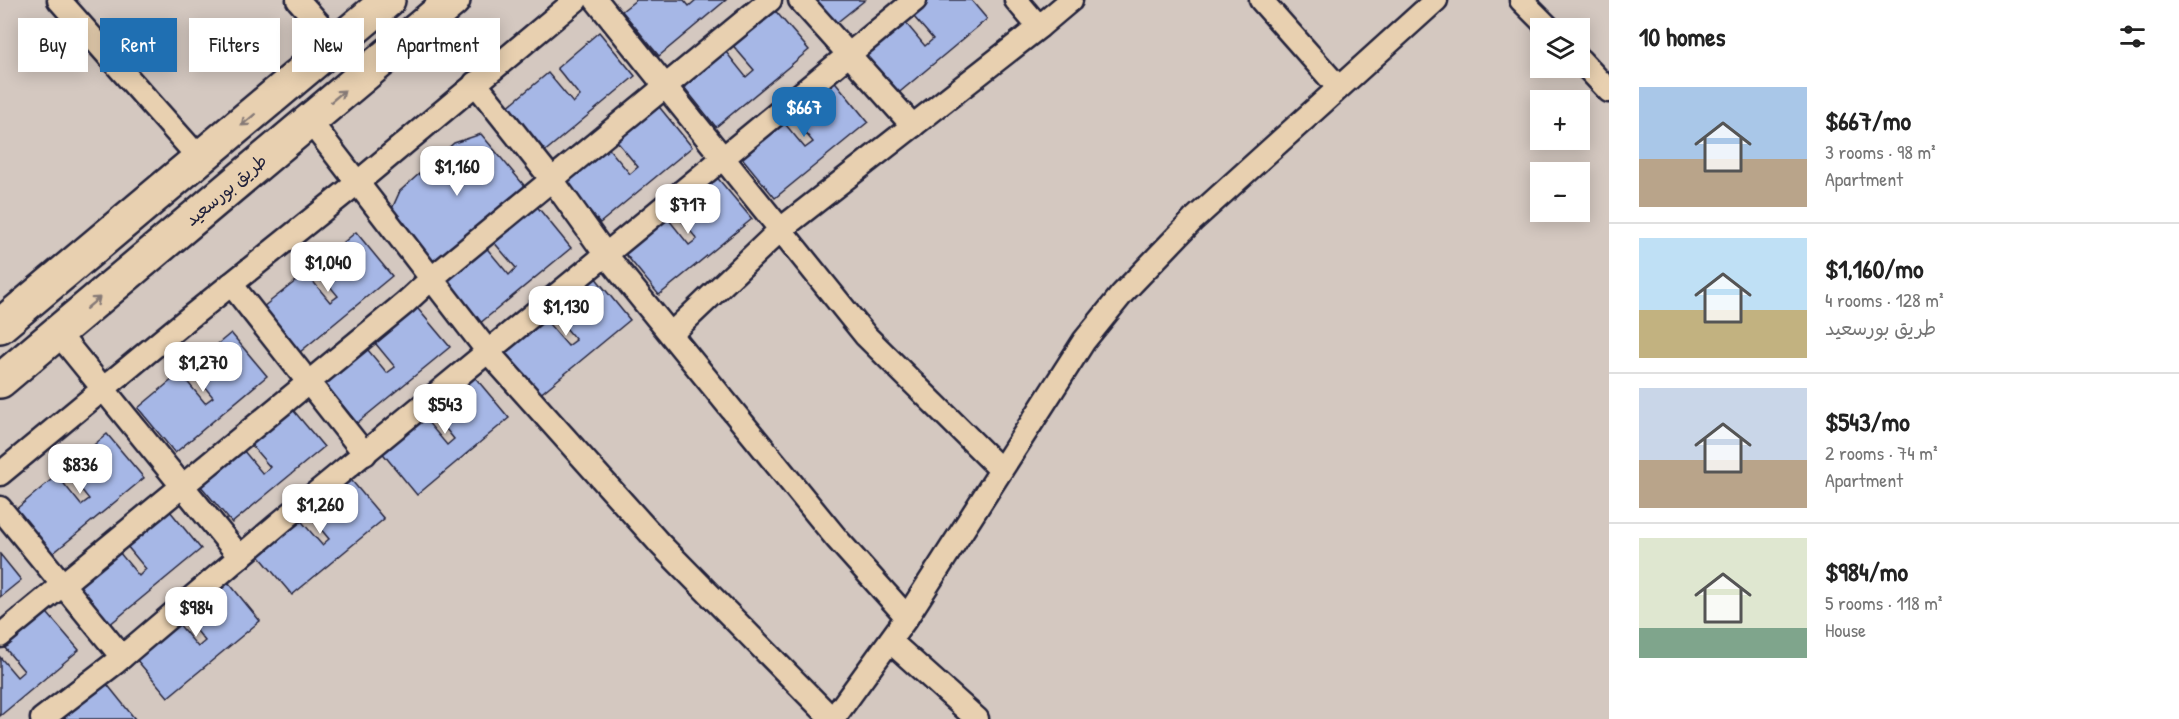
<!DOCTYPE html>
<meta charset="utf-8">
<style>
body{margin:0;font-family:"Patrick Hand","Playpen Sans Arabic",sans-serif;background:#f6f6f6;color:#222;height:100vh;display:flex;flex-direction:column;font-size:22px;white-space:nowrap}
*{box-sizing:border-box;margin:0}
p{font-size:20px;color:#767676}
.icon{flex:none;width:33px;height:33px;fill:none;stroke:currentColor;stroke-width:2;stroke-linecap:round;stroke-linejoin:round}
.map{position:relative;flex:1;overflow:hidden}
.drawer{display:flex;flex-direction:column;background:#fff;width:570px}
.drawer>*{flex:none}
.guide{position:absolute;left:18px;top:18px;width:570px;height:54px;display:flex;gap:12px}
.fabs{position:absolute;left:1530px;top:18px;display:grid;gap:12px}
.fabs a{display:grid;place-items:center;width:60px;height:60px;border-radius:0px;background:#fff;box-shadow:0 3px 15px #0003;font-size:30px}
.price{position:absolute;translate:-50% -51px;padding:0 14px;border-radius:12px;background:#fff;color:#222;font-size:20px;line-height:39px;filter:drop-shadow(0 2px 3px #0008)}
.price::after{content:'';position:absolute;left:50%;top:36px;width:18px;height:14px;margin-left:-9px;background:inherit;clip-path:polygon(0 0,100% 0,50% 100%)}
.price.active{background:#1f6fb2;color:#fff}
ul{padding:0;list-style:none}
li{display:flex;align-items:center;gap:18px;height:150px;padding:0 30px}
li+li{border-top:2px solid #e0e0e0}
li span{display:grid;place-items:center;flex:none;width:168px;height:120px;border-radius:0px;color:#555}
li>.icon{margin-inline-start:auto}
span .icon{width:72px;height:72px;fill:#fffc;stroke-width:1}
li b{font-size:26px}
h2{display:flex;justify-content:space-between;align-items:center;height:72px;padding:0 30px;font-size:26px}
.tag{padding:0 21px;border-radius:0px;background:#fff;box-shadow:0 3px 15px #0003;font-size:21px;line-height:54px}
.tag.active{background:#1f6fb2;color:#fff}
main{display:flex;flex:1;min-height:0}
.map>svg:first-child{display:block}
.building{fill:#a6b7e6;stroke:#22223b;stroke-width:1.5}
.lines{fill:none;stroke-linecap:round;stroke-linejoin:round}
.minor-casing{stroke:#22223b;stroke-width:27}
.trunk-casing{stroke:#22223b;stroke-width:38}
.minor{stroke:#e8d0b0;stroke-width:22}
.trunk{stroke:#e8d0b0;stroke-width:33}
.oneway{stroke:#857976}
.labels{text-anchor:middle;stroke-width:4.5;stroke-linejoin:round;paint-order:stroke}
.street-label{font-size:18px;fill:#22223b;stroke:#e8d0b0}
</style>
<main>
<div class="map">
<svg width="1609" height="719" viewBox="0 0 1609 719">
<rect width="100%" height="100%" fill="#d4c8c0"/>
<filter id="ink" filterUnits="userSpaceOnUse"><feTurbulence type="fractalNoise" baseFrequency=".0167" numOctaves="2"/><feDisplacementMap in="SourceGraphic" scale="12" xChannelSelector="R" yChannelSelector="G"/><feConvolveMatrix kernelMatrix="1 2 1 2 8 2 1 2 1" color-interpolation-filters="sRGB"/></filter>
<g filter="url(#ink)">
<g class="building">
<polygon points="636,0 684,0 689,6 696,0 726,0 659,56 622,11"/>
<polygon points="816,0 865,0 835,24"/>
<polygon points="921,0 971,0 987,19 895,96 858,51 900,16 925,46 933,39 908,10"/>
<polygon points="772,7 809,50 716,127 680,82 722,47 746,77 754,70 730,42"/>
<polygon points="599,32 635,76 543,153 506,108 548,73 573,103 580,96 557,68"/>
<polygon points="832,78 868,122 775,198 739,154 781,119 805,148 813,142 789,113"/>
<polygon points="656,103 692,147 600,223 563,179 605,144 630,174 638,167 614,138"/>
<polygon points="481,134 528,190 436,266 391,211 400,191 454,143"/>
<polygon points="715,175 752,219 659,295 623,251 665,215 689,245 697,239 673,210"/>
<polygon points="535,204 571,248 479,324 442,280 484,245 509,275 516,268 492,240"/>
<polygon points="356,232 392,276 300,352 263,307 306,273 330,302 338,296 314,267"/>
<polygon points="594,276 630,320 538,396 501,352 543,317 568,346 576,340 552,311"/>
<polygon points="413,303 450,347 357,423 321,379 363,344 387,373 395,367 371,338"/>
<polygon points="231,333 267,376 175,453 138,408 180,373 205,403 213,397 189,368"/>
<polygon points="473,375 509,418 417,495 380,450 422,415 447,445 454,439 430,409"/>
<polygon points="288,404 324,447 232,523 195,479 238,444 263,474 270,467 246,439"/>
<polygon points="107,434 144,478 51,555 15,510 57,475 81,505 89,499 65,469"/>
<polygon points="347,475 384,519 292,595 255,551 297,516 322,545 329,539 305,510"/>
<polygon points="165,505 201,549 109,625 72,581 114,546 139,576 146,569 122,540"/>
<polygon points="0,554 21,580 0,597"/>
<polygon points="224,577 260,621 168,697 131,653 173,617 198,647 205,641 182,612"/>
<polygon points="42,607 79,650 0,716 0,657 17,677 24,671 0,642"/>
<polygon points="102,678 135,719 64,719 59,713"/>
</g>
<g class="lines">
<defs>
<g id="minor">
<polyline points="59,0 200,159"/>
<polyline points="298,0 337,44"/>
<polyline points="596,0 866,336 1001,470"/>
<polyline points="800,0 913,126"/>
<polyline points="1016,0 1039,27"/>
<polyline points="1261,0 1338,87"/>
<polyline points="1521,0 1549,28"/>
<polyline points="1580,60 1609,91"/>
<polyline points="475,83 553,181 606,255 837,539 907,617"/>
<polyline points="309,120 489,353 660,544 832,719"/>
<polyline points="231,284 365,454"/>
<polyline points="57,332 240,557"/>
<polyline points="671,334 781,229 1039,27 1071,0"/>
<polyline points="0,474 184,322 357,183 576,0"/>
<polyline points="0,508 122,657"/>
<polyline points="0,636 405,303 431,279 770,0"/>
<polyline points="890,641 977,719"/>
<polyline points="42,719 115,663 282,521 915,0"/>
<polyline points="833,719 907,617 1084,341 1122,294 1193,220 1436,0"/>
</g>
<g id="trunk">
<polyline points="0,326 388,0"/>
<polyline points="0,381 453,0"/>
</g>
</defs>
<use href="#minor" class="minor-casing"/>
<use href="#trunk" class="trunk-casing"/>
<use href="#minor" class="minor"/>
<use href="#trunk" class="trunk"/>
</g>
<defs><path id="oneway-shaft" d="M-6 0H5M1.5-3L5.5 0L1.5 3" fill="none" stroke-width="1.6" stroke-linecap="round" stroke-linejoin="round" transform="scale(1.5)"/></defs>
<g class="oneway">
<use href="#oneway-shaft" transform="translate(338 96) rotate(-40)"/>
<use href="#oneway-shaft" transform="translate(248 120) rotate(140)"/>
<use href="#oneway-shaft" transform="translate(93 303) rotate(-40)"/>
</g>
</g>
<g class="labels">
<g class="street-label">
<text transform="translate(226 190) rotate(-40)" y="6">طريق بورسعيد</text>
</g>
</g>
</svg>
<div class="fabs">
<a><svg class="icon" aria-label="layers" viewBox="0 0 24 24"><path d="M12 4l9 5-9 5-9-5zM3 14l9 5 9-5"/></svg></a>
<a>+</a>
<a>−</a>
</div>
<b class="price active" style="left:804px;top:138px">$667</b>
<b class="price" style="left:457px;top:197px">$1,160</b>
<b class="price" style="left:688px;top:235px">$717</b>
<b class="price" style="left:328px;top:293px">$1,040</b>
<b class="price" style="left:566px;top:337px">$1,130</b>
<b class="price" style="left:203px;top:393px">$1,270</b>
<b class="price" style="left:445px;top:435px">$543</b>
<b class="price" style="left:80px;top:495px">$836</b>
<b class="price" style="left:320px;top:535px">$1,260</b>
<b class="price" style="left:196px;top:638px">$984</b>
<div class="guide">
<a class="tag">Buy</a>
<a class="tag active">Rent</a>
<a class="tag">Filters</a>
<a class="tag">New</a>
<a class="tag">Apartment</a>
</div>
</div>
<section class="drawer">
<h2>10 homes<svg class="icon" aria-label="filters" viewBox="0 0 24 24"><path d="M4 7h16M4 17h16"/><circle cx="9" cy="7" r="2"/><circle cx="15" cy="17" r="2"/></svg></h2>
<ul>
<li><span style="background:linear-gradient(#a9c7e8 60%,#b9a48a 0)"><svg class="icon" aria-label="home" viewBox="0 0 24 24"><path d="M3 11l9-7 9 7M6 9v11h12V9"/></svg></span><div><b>$667/mo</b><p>3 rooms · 98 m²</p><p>Apartment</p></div></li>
<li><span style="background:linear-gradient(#bfe0f5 60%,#c2b280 0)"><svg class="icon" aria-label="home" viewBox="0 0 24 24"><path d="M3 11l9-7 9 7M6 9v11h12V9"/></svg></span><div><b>$1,160/mo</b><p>4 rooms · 128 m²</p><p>طريق بورسعيد</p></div></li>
<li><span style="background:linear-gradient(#c9d6e8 60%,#b9a48a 0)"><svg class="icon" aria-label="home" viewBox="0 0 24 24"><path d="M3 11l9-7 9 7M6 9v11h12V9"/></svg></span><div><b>$543/mo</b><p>2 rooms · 74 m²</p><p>Apartment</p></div></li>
<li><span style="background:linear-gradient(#dfe7d0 75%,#7fa58c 0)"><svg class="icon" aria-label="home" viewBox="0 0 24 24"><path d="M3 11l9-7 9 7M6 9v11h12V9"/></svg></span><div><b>$984/mo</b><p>5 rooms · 118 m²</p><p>House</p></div></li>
</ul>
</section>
</main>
